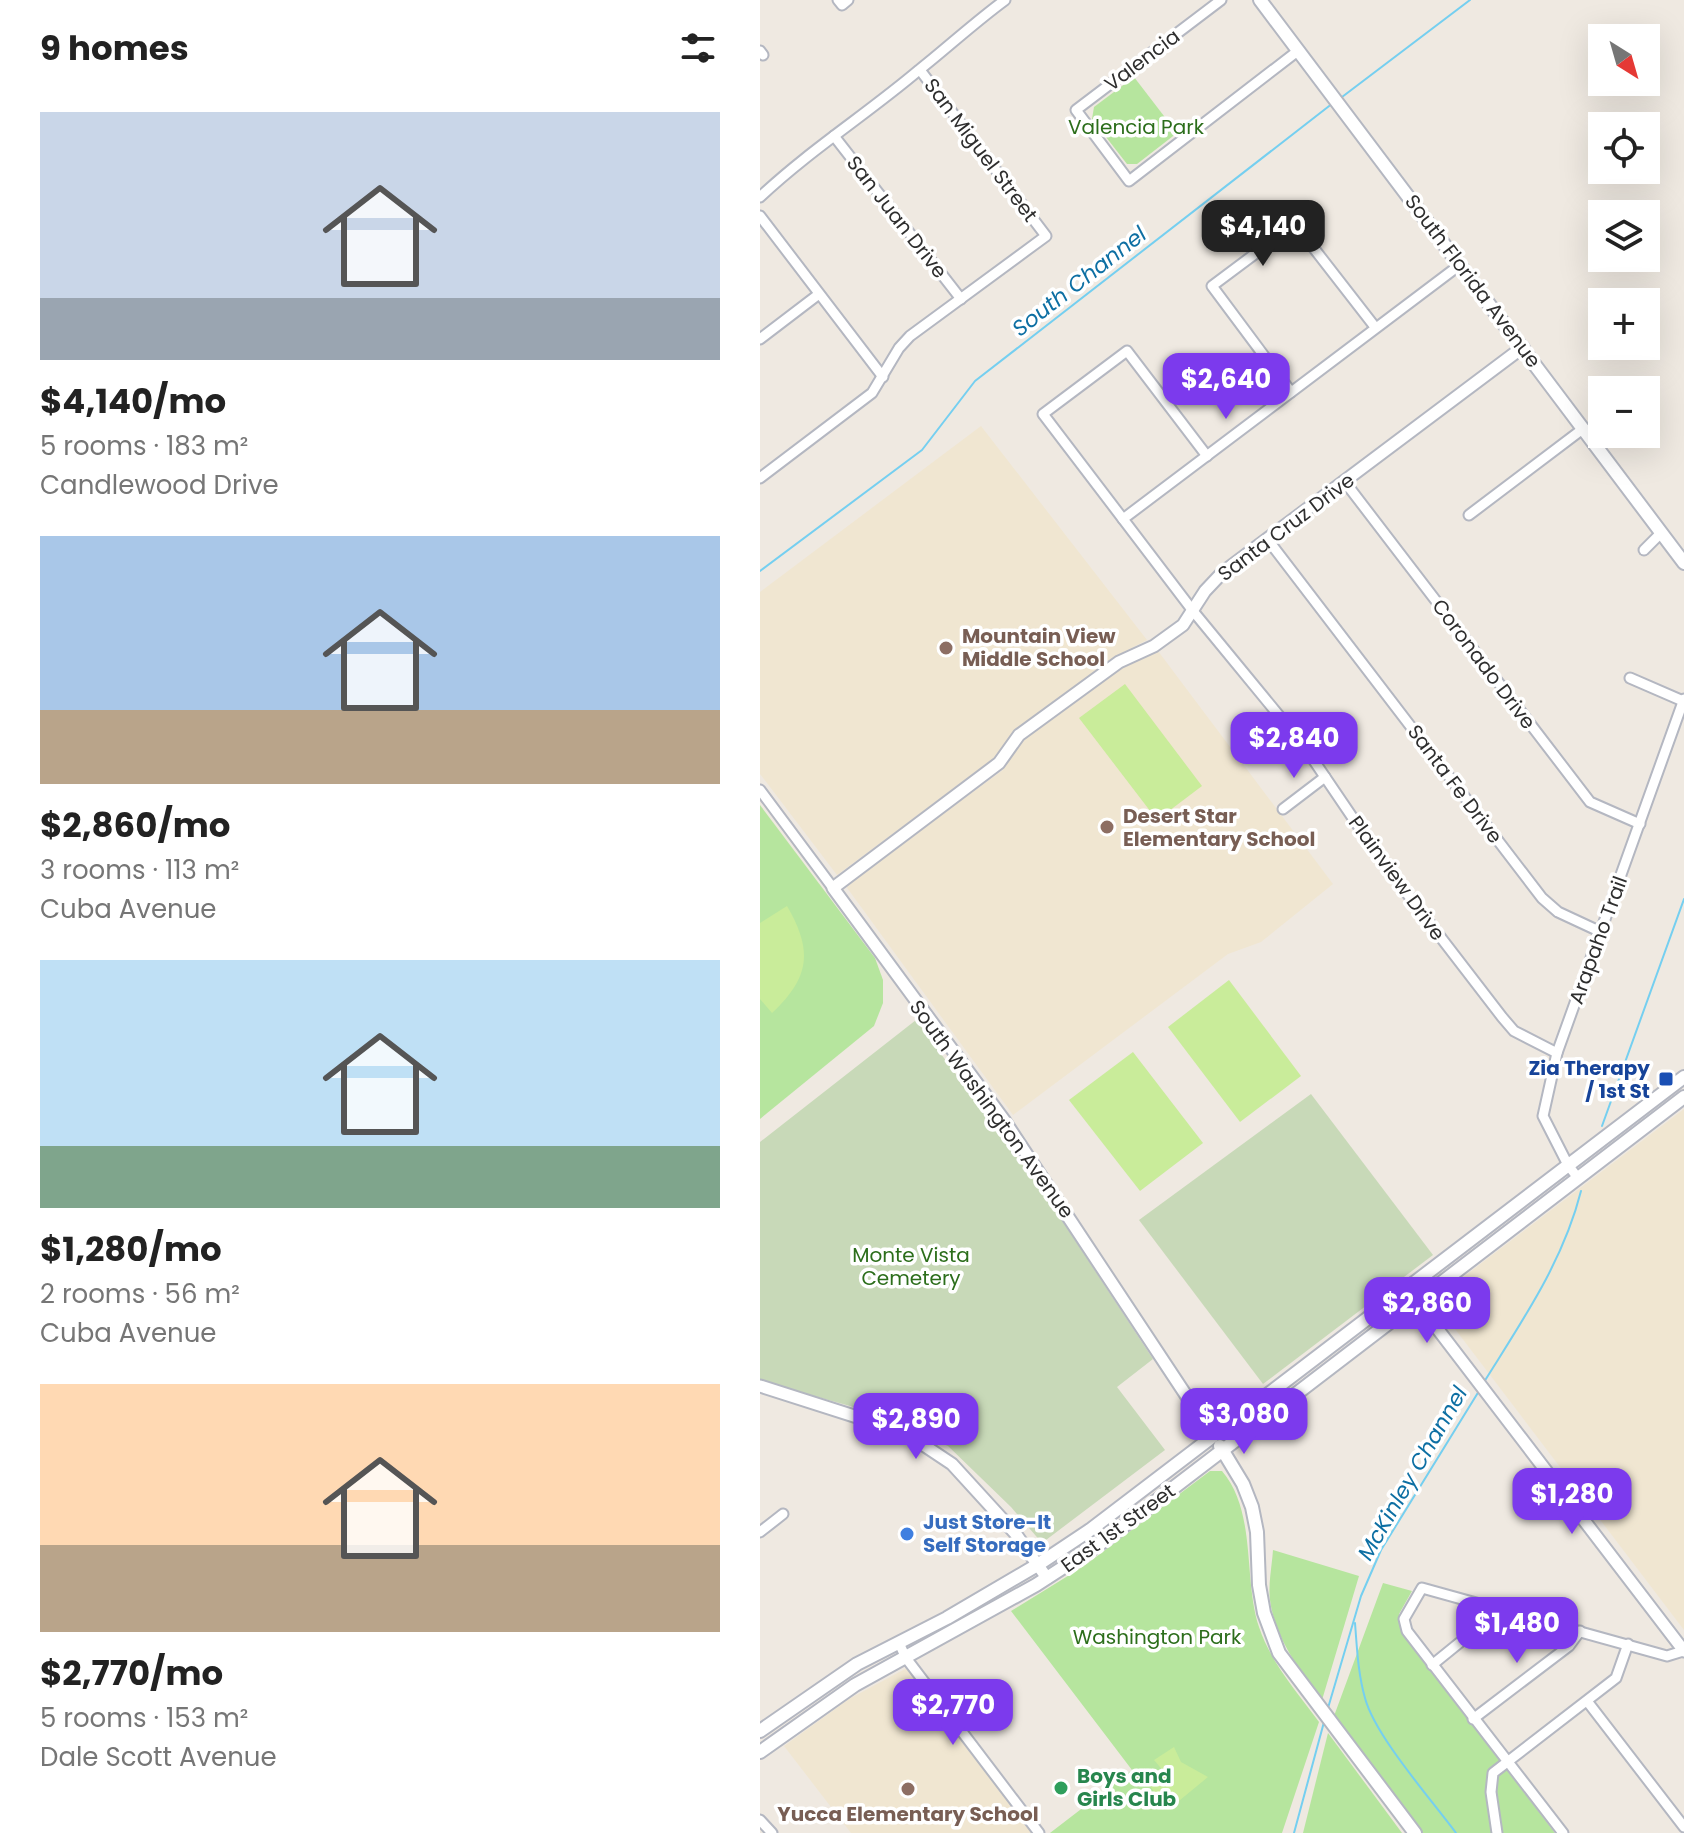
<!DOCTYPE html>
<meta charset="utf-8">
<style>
body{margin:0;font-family:Poppins,sans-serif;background:#f6f6f6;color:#222;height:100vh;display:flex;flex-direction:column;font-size:30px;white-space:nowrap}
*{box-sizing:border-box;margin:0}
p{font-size:26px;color:#767676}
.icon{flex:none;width:44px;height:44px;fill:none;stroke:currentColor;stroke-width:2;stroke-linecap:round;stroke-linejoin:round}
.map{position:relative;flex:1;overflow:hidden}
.side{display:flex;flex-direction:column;background:#fff;width:760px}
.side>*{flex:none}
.needle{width:52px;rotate:143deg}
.buttons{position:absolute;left:828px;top:24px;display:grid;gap:16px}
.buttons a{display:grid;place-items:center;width:72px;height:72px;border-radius:0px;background:#fff;box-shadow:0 8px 32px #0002;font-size:40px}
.price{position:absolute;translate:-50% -68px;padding:0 18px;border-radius:16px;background:#7c3aed;color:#fff;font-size:26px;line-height:52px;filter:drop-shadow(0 2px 4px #0008)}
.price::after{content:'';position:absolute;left:50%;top:48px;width:24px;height:18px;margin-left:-12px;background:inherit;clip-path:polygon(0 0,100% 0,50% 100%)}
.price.selected{background:#222;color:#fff}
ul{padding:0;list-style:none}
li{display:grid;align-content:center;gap:16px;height:424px;padding:0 40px}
li span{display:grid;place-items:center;height:248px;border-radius:0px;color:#555}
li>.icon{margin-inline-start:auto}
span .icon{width:144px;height:144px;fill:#fffc;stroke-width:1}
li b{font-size:34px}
h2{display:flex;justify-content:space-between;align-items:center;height:96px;padding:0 40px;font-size:34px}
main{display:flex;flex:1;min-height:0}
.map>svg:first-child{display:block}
.education{fill:#f0e6d1}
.green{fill:#b6e59e}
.cemetery{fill:#c8d9b8}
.pitch{fill:#c9ec9a}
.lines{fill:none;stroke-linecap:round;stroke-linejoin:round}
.stream{stroke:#75cff0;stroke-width:2}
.minor-casing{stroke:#b4b7c1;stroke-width:13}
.tertiary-casing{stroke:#b4b7c1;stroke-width:15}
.secondary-casing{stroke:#b4b7c1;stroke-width:16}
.minor{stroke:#fff;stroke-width:9}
.tertiary{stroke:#fff;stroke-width:11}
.secondary{stroke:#fff;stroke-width:12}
.education-dot{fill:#8d6e63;stroke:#fff;stroke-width:3}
.transit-dot{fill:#1a4fb4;stroke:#fff;stroke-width:3}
.shop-dot{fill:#3f7fe0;stroke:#fff;stroke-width:3}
.leisure-dot{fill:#2e9e5b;stroke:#fff;stroke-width:3}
.labels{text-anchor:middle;stroke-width:7;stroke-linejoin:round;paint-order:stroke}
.street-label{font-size:20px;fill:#2e2e2e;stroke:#fff}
.park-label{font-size:20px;fill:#2c6e1b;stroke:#fff}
.education-label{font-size:20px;font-weight:bold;fill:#785e54;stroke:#fff;text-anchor:start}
.transit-label{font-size:20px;font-weight:bold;fill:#164399;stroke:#fff;text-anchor:end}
.shop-label{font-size:20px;font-weight:bold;fill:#366cbe;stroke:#fff;text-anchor:start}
.leisure-label{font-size:20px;font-weight:bold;fill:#27864d;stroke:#fff;text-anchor:start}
.water-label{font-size:22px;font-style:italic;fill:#0d6fa3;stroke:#fff}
</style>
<main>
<section class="side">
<h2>9 homes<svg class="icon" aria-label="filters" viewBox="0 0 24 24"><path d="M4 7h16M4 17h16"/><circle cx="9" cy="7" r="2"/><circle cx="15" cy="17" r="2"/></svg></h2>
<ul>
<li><span style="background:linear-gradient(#c9d6e8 75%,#9aa5b1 0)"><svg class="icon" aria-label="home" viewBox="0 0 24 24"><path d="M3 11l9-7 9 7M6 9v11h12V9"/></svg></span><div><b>$4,140/mo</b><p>5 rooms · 183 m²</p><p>Candlewood Drive</p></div></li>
<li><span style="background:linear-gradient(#a9c7e8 70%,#b9a48a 0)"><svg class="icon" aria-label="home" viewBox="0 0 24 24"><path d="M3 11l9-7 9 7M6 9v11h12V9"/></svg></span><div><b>$2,860/mo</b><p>3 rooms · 113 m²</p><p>Cuba Avenue</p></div></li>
<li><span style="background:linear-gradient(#bfe0f5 75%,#7fa58c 0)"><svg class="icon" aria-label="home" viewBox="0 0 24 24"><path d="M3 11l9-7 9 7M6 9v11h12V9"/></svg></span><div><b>$1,280/mo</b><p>2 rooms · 56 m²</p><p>Cuba Avenue</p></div></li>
<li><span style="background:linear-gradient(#ffd9b3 65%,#b9a48a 0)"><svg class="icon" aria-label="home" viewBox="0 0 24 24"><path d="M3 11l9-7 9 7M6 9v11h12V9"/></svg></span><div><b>$2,770/mo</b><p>5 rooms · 153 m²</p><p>Dale Scott Avenue</p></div></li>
</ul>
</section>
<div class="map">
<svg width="924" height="1833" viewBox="0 0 924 1833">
<rect width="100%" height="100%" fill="#efe9e1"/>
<g class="education">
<polygon points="221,426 387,640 356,656 256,731 234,759 77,875 0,774 0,592"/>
<polygon points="398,651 573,884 501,942 468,954 253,1115 85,885 243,770 263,740 360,667"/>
<polygon points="924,1109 924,1630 673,1300"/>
<polygon points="147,1668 272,1833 91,1833 24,1746 89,1699"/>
</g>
<g class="green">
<polygon points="374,77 417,133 377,164 367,164 332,119 334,107"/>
<polygon points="0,805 115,958 123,980 123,1003 114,1026 0,1119"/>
<path d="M450 1471H462C497 1512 483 1579 499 1627 511 1663 537 1692 559 1722L522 1833H290L372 1770 251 1611 324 1566Z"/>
<path d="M513 1550 599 1576 562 1700C540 1671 515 1638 510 1600 508 1584 512 1566 513 1550Z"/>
<polygon points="623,1583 652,1591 639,1614 643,1634 795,1833 663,1833 574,1716"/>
<polygon points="568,1733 642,1833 543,1833"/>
</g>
<g class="cemetery">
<polygon points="156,1020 292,1205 393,1359 357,1387 405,1450 282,1543 251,1507 188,1446 90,1406 0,1381 0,1142"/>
<polygon points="551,1094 673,1255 503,1384 379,1220"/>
</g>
<g class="pitch">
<polygon points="365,684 442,786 397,820 319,718"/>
<path d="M27 906C53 951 50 977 12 1013L0 999V923Z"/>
<polygon points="469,980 541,1076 480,1122 408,1027"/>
<polygon points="373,1052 443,1143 380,1191 309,1100"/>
<polygon points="414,1747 421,1762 448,1777 408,1810 389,1785 405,1773 394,1760"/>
</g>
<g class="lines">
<g class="stream">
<polyline points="582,97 710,0"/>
<polyline points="0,571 162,450 215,381 573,103"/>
<polyline points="842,1126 924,899"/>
<path d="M724 1382C762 1321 803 1262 821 1191"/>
<path d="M595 1623C597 1648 598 1674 605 1698 615 1736 671 1799 696 1833"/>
<polyline points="568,1708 601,1596 621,1550 719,1391"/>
<polyline points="534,1833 564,1722"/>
</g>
<defs>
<g id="minor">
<polyline points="78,0 82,5 88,0"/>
<polyline points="461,0 316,110 369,181 539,50"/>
<polyline points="0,51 3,55"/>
<polyline points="74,136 201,299"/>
<path d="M0 197C50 150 107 114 159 70 188 47 215 22 245 0"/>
<polyline points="0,216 123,377"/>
<polyline points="701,264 363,519 433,611 544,746 622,861 742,1017 754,1031 797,1053"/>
<polyline points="0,339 59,294"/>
<polyline points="531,392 452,286 535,224 615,327"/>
<polyline points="0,478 112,393 139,348 150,336 286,236 160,70"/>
<polyline points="585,482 830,802 880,824"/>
<polyline points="709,515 824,428"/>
<polyline points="363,519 283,414 367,351 447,456"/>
<polyline points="508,540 782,898 798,912 841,932"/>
<polyline points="884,550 901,533"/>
<polyline points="870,678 923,701"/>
<polyline points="0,790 73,888"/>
<polyline points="523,809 565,777"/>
<polyline points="818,1178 808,1165 783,1116 797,1053 924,699"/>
<polyline points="0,1532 23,1514"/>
<polyline points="139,1643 146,1658 279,1833"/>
<polyline points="672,1665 741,1609"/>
<polyline points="827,1701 924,1827"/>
<polyline points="713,1719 809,1646 820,1631"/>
<polyline points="0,1820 12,1833"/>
<polyline points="737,1833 731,1792 733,1773 856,1678 868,1644"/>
<polyline points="803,1833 647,1631 644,1619 662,1588 907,1656 923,1651"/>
</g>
<g id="tertiary">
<polyline points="647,1289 924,1651"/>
<polyline points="0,1386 144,1432 192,1464 255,1533 287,1578"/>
<polyline points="453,1436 244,1120 73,888 239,763 259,735 359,662 394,646 423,625 445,591 462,573 763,347"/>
</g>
<g id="secondary">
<polyline points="500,0 924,563"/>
<polyline points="460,1446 483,1484 492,1507 497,1532 499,1585 504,1613 519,1653 655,1833"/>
<polyline points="0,1731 97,1664 187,1618 279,1564 330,1530 924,1077"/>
<polyline points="0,1752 95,1685 276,1585 344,1541 924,1097"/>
</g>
</defs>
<use href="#minor" class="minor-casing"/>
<use href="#tertiary" class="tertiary-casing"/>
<use href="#secondary" class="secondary-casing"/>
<use href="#minor" class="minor"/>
<use href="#tertiary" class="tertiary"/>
<use href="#secondary" class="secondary"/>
</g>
<g class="education-dot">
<circle cx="186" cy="648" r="8"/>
<circle cx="347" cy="827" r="8"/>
<circle cx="148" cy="1789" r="8"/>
</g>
<rect class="transit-dot" x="898" y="1071" width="16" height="16" rx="4"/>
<circle class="shop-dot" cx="147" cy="1534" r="8"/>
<circle class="leisure-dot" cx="301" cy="1788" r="8"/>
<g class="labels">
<g class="street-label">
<text transform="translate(382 60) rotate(-37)" y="7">Valencia</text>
<text transform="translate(221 150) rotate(53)" y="7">San Miguel Street</text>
<text transform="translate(137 217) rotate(52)" y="7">San Juan Drive</text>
<text transform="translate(713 281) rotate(53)" y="7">South Florida Avenue</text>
<text transform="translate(526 527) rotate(-37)" y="7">Santa Cruz Drive</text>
<text transform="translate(724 664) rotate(53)" y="7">Coronado Drive</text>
<text transform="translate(695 784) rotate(53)" y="7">Santa Fe Drive</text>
<text transform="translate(637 878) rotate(54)" y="7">Plainview Drive</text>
<text transform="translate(838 940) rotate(-70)" y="7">Arapaho Trail</text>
<text transform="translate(232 1109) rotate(54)" y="7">South Washington Avenue</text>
<text transform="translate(358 1528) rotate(-36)" y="7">East 1st Street</text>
</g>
<g class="park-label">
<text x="376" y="134">Valencia Park</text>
<text x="151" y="1262">Monte Vista<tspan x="151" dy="23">Cemetery</tspan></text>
<text x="397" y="1644">Washington Park</text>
</g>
<g class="education-label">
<text x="202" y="643">Mountain View<tspan x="202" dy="23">Middle School</tspan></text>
<text x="363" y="823">Desert Star<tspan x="363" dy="23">Elementary School</tspan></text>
<text x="148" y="1821" text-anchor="middle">Yucca Elementary School</text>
</g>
<g class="transit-label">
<text x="890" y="1075">Zia Therapy<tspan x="890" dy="23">/ 1st St</tspan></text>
</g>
<g class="shop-label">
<text x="163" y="1529">Just Store-It<tspan x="163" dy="23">Self Storage</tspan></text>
</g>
<g class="leisure-label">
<text x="317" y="1783">Boys and<tspan x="317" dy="23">Girls Club</tspan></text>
</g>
<g class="water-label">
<text transform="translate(319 281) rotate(-38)" y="8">South Channel</text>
<text transform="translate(652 1473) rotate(-60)" y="8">McKinley Channel</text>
</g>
</g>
</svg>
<div class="buttons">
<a><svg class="needle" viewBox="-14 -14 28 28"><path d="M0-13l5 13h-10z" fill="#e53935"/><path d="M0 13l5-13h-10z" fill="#767676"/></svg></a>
<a><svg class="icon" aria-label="locate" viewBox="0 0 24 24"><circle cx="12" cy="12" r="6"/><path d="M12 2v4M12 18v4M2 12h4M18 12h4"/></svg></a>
<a><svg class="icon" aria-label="layers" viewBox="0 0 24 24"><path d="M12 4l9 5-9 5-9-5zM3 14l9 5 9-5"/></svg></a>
<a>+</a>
<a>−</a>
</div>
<b class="price selected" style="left:503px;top:268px">$4,140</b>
<b class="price" style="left:466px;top:421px">$2,640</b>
<b class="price" style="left:534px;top:780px">$2,840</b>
<b class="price" style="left:667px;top:1345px">$2,860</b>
<b class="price" style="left:484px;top:1456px">$3,080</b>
<b class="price" style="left:156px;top:1461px">$2,890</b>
<b class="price" style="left:812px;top:1536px">$1,280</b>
<b class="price" style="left:757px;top:1665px">$1,480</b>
<b class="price" style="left:193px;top:1747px">$2,770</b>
</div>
</main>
